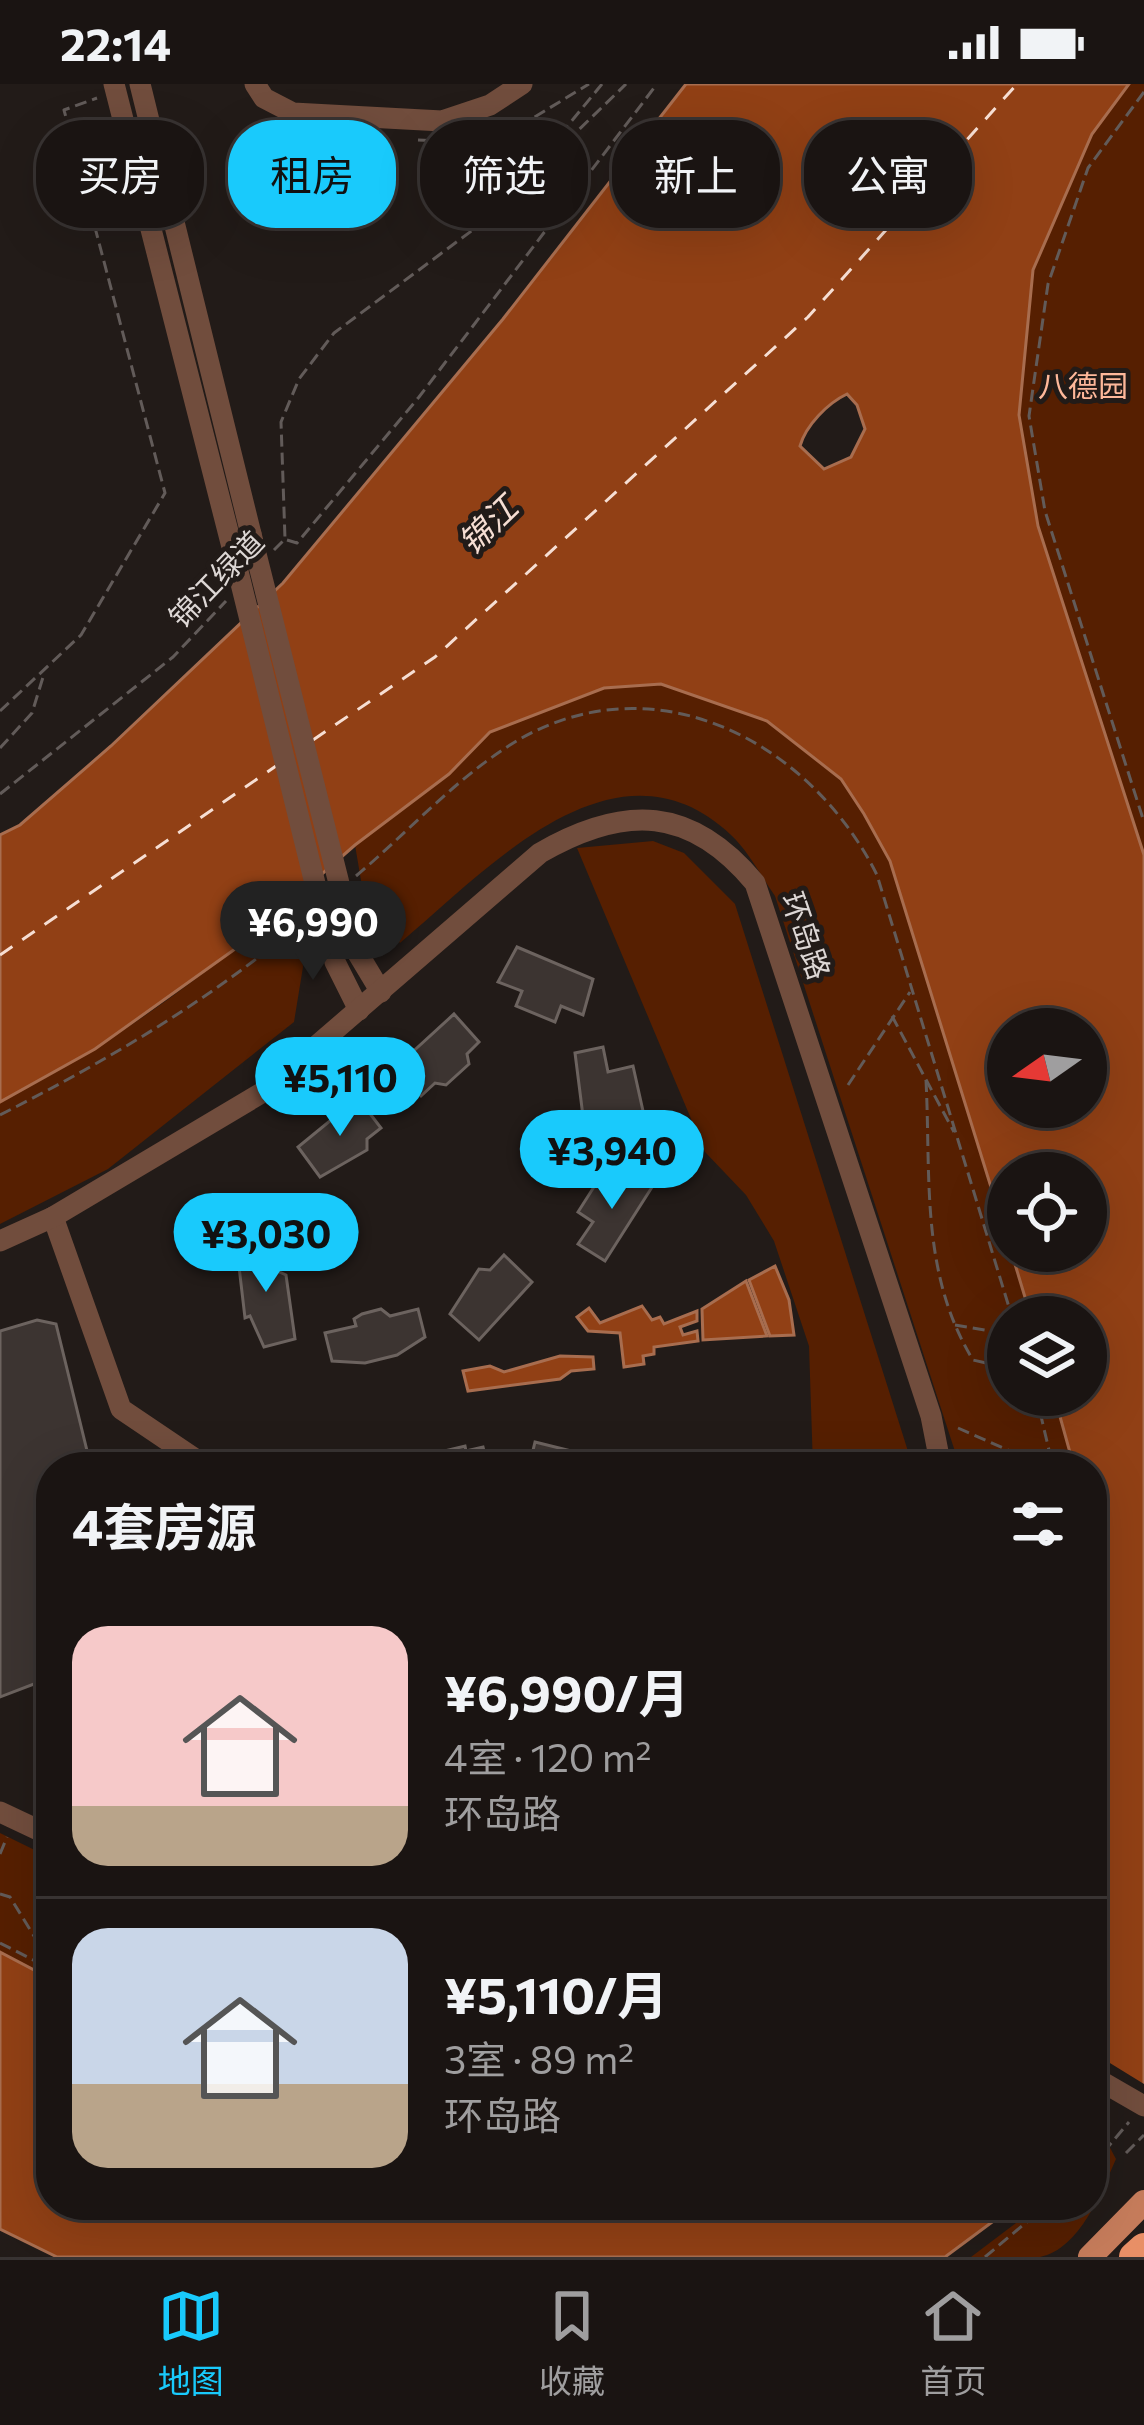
<!DOCTYPE html>
<html lang="zh">
<meta charset="utf-8">
<style>
body{margin:0;font-family:Commissioner,"Noto Sans SC",sans-serif;background:#231d1b;color:#f1f3f6;height:100vh;display:flex;flex-direction:column;font-size:45px;white-space:nowrap}
*{box-sizing:border-box;margin:0}
p{font-size:39px;color:#9f9e9f}
.icon{flex:none;width:66px;height:66px;fill:none;stroke:currentColor;stroke-width:2;stroke-linecap:round;stroke-linejoin:round}
.map{position:relative;flex:1;overflow:hidden}
.sheet{position:absolute;left:36px;top:1368px;width:1071px;height:768px;display:flex;flex-direction:column;background:#1a1412;border-radius:48px;box-shadow:0 12px 48px #0002,0 0 0 3px #383332}
.sheet>*{flex:none}
.top-card{position:absolute;left:36px;top:36px;width:1074px;height:108px;display:flex;gap:24px}
.needle{width:78px;rotate:256deg}
.buttons{position:absolute;left:987px;top:924px;display:grid;gap:24px}
.buttons a{display:grid;place-items:center;width:120px;height:120px;border-radius:50%;background:#1a1412;box-shadow:0 12px 48px #0002,0 0 0 3px #383332;font-size:60px}
.price{position:absolute;translate:-50% -102px;padding:0 27px;border-radius:42px;background:#19cafc;color:#111;font-size:39px;line-height:78px;filter:drop-shadow(0 3px 6px #0008)}
.price::after{content:'';position:absolute;left:50%;top:72px;width:36px;height:27px;margin-left:-18px;background:inherit;clip-path:polygon(0 0,100% 0,50% 100%)}
.price.active{background:#222;color:#fff}
ul{padding:0;list-style:none}
li{display:flex;align-items:center;gap:36px;height:300px;padding:0 36px}
li+li{border-top:3px solid #383332}
li span{display:grid;place-items:center;flex:none;width:336px;height:240px;border-radius:36px;color:#555}
li>.icon{margin-inline-start:auto}
span .icon{width:144px;height:144px;fill:#fffc;stroke-width:1}
li b{font-size:51px}
h2{display:flex;justify-content:space-between;align-items:center;height:144px;padding:0 36px;font-size:51px}
.pill{padding:0 42px;border-radius:48px;background:#1a1412;box-shadow:0 12px 48px #0002,0 0 0 3px #383332;font-size:42px;line-height:108px}
.pill.active{background:#19cafc;color:#111}
.status{display:flex;justify-content:space-between;align-items:center;height:84px;padding:0 60px;background:#1a1412;direction:ltr}
.status svg{height:33px;fill:currentColor}
.tabs{display:flex;justify-content:space-around;align-items:center;height:168px;border-top:3px solid #383332;background:#1a1412;font-size:33px;color:#9f9e9f}
.tabs a{display:grid;justify-items:center;gap:6px}
.tabs .active{color:#19cafc}
.map>svg:first-child{display:block}
.green{fill:#561f01}
.water{fill:#914015;stroke:#a86d4f;stroke-width:3;fill-rule:evenodd}
.pier{fill:#221b18}
.lines{fill:none;stroke-linecap:round;stroke-linejoin:round}
.ferry{stroke:#f6ded3;stroke-width:3;stroke-dasharray:15 12;stroke-linecap:butt}
.building{fill:#3c3431;stroke:#6c635f;stroke-width:3}
.path{stroke:#625b59;stroke-width:3;stroke-dasharray:12 6;stroke-linecap:butt}
.minor{stroke:#714d3d;stroke-width:21}
.major{stroke:#c67c5b;stroke-width:24}
.highway{stroke:#e88f66;stroke-width:30}
.minor-bridge{stroke:#714d3d;stroke-width:21}
.labels{text-anchor:middle;stroke-width:10;stroke-linejoin:round;paint-order:stroke}
.park-label{font-size:30px;fill:#feb89a;stroke:#221b18}
.street-label{font-size:30px;fill:#ddd7d5;stroke:#221b18}
.water-label{font-size:33px;font-style:italic;fill:#f6ded3;stroke:#221b18}
</style>
<div class="status"><b>22:14</b><svg viewBox="0 0 49 12"><path d="M0 12V9h3v3zM5 12V6h3v6zM10 12V3h3v9zM15 12V0h3v12zM26 1h20v11H26zM47 4h2v5h-2z"/></svg></div>
<div class="map">
<svg width="1144" height="2173" viewBox="0 0 1144 2173">
<rect width="100%" height="100%" fill="#221b18"/>
<g class="green">
<polygon points="1129,0 1144,0 1144,771 1038,442 1019,331 1033,186 1092,50"/>
<path d="M661 600 767 637 841 695 864 730 890 777 1031 1233H1008V1311H1054L1074 1383H960L775 812C761 792 749 768 731 751 616 643 488 785 400 859L364 814 355 761 449 690 490 648 604 604Z"/>
<polygon points="653,757 684,769 735,820 913,1383 813,1383 809,1262 774,1157 746,1111 705,1068 577,764"/>
<path d="M296 812 303 883 294 938 108 1085 0 1140V1018C107 964 207 892 296 812Z"/>
<polygon points="0,1749 51,1774 51,1895 0,1868"/>
<path d="M1108 2060 1116 2075C1102 2107 1080 2165 1040 2173 1019 2173 992 2173 971 2173L1040 2121H1092V2075Z"/>
</g>
<g class="water">
<path d="M686 0H1129L1092 50 1033 186 1019 331 1038 442 1144 771V2000L1092 2053V1383H1074L1054 1311H1086V1233H1031L1011 1167H1086V1089H1008V1158L890 777 864 730 841 695 767 637 661 600 604 604 490 648 449 690 355 761 242 860 95 965 0 1018V751L20 741 111 662 283 499 503 235ZM847 310 857 321 865 345 851 373 824 385 800 362C806 341 828 319 847 310ZM1008 945H1086V1023H1008Z"/>
<polygon points="775,1182 789,1216 794,1251 770,1252 749,1196"/>
<polygon points="746,1197 767,1252 703,1256 702,1225"/>
<polygon points="642,1222 652,1236 660,1233 664,1240 697,1227 697,1237 680,1243 683,1251 697,1247 698,1257 654,1263 654,1270 643,1272 644,1280 624,1283 620,1249 588,1247 577,1233 589,1224 600,1239"/>
<polygon points="560,1272 593,1273 594,1285 571,1287 560,1295 468,1307 463,1287 490,1282 504,1288"/>
<polygon points="0,1868 51,1895 51,2121 1015,2121 945,2173 57,2173 0,2145"/>
</g>
<polygon class="pier" points="1092,1968 1144,2000 1144,2010 1110,2044 1092,2032"/>
<g class="lines">
<g class="ferry">
<polyline points="313,656 435,573 808,233 1017,0"/>
<polyline points="0,871 276,682"/>
</g>
</g>
<g class="building">
<polygon points="517,863 593,895 583,931 561,922 555,938 516,922 522,907 498,898"/>
<polygon points="454,930 479,958 467,970 469,980 446,1001 435,999 421,1012 395,984"/>
<polygon points="603,963 608,988 633,982 645,1036 620,1042 625,1064 598,1070 583,1032 575,969"/>
<polygon points="358,1014 381,1044 367,1055 367,1066 320,1093 298,1063"/>
<polygon points="628,1084 654,1100 605,1177 578,1160 593,1138 578,1128 599,1095 615,1105"/>
<polygon points="270,1158 277,1187 286,1191 295,1255 264,1263 250,1232 245,1234 238,1174 238,1166"/>
<polygon points="504,1171 532,1198 479,1256 450,1230 479,1185 490,1186"/>
<polygon points="381,1225 390,1232 418,1225 425,1253 397,1271 365,1279 332,1277 325,1249 356,1242 354,1235 362,1230"/>
<polygon points="37,1236 56,1240 91,1383 51,1383 51,1582 47,1595 0,1613 0,1247"/>
<polygon points="535,1358 616,1378 615,1383 529,1383"/>
<polygon points="465,1362 466,1367 483,1363 488,1383 426,1383 423,1372"/>
</g>
<g class="lines">
<g class="path">
<polyline points="1144,8 1088,84 1048,200 1029,332 1045,427 1144,738"/>
<polyline points="418,56 438,57"/>
<polyline points="448,56 528,37 589,0"/>
<polyline points="528,95 626,0"/>
<polyline points="287,456 297,459 419,313 657,0"/>
<polyline points="274,466 285,455 281,338 299,295 334,249 497,128 602,0"/>
<polyline points="0,627 81,551 165,409 64,26 97,14"/>
<polyline points="0,664 32,629 44,590"/>
<polyline points="0,710 173,573 226,517"/>
<path d="M356 792C407 749 452 698 510 661 650 573 809 655 877 791L1012 1233"/>
<polyline points="892,932 954,1048"/>
<path d="M926 996C931 1094 920 1189 973 1276L1008 1284"/>
<polyline points="848,1001 910,908"/>
<path d="M0 1031C108 976 209 917 302 838"/>
<polyline points="955,1241 1008,1250"/>
<polyline points="1036,1311 1053,1383"/>
<polyline points="958,1344 1046,1383"/>
<polyline points="0,1770 7,1753"/>
<polyline points="0,1810 10,1813 34,1852 51,1853"/>
<polyline points="0,1859 51,1885"/>
<polyline points="1126,2069 1144,2051"/>
<polyline points="1092,2082 1129,2038"/>
<polyline points="985,2173 1047,2121"/>
</g>
<g class="minor">
<polyline points="114,0 233,467"/>
<polyline points="140,0 251,450"/>
<polyline points="255,0 264,14 293,29 442,37 490,21 522,0"/>
<polyline points="347,831 354,863 381,908"/>
<polyline points="327,848 335,878 359,926"/>
<polyline points="53,1133 121,1325 207,1383"/>
<path d="M0 1157 53 1133 263 1008 540 769C625 720 691 722 755 799L931 1332 941 1383"/>
<polyline points="0,1728 51,1752"/>
</g>
<polyline class="major" points="1090,2173 1144,2118"/>
<polyline class="highway" points="1134,2173 1144,2164"/>
<g class="minor-bridge">
<polyline points="251,450 347,831"/>
<polyline points="233,467 327,848"/>
<polyline points="1092,1992 1144,2022"/>
</g>
</g>
<g class="labels">
<g class="park-label">
<text x="1083" y="313">八德园</text>
</g>
<g class="street-label">
<text transform="translate(217 496) rotate(-46)" y="10">锦江绿道</text>
<text transform="translate(805 852) rotate(71)" y="10">环岛路</text>
</g>
<g class="water-label">
<text transform="translate(488 441) rotate(-44)" y="12">锦江</text>
</g>
</g>
</svg>
<div class="buttons">
<a><svg class="needle" viewBox="-14 -14 28 28"><path d="M0-13l5 13h-10z" fill="#e53935"/><path d="M0 13l5-13h-10z" fill="#9f9e9f"/></svg></a>
<a><svg class="icon" aria-label="locate" viewBox="0 0 24 24"><circle cx="12" cy="12" r="6"/><path d="M12 2v4M12 18v4M2 12h4M18 12h4"/></svg></a>
<a><svg class="icon" aria-label="layers" viewBox="0 0 24 24"><path d="M12 4l9 5-9 5-9-5zM3 14l9 5 9-5"/></svg></a>
</div>
<b class="price active" style="left:313px;top:899px">¥6,990</b>
<b class="price" style="left:340px;top:1055px">¥5,110</b>
<b class="price" style="left:612px;top:1128px">¥3,940</b>
<b class="price" style="left:266px;top:1211px">¥3,030</b>
<div class="top-card">
<a class="pill">买房</a>
<a class="pill active">租房</a>
<a class="pill">筛选</a>
<a class="pill">新上</a>
<a class="pill">公寓</a>
</div>
<section class="sheet">
<h2>4套房源<svg class="icon" aria-label="filters" viewBox="0 0 24 24"><path d="M4 7h16M4 17h16"/><circle cx="9" cy="7" r="2"/><circle cx="15" cy="17" r="2"/></svg></h2>
<ul>
<li><span style="background:linear-gradient(#f6c9c9 75%,#b9a48a 0)"><svg class="icon" aria-label="home" viewBox="0 0 24 24"><path d="M3 11l9-7 9 7M6 9v11h12V9"/></svg></span><div><b>¥6,990/月</b><p>4室 · 120 m²</p><p>环岛路</p></div></li>
<li><span style="background:linear-gradient(#c9d6e8 65%,#b9a48a 0)"><svg class="icon" aria-label="home" viewBox="0 0 24 24"><path d="M3 11l9-7 9 7M6 9v11h12V9"/></svg></span><div><b>¥5,110/月</b><p>3室 · 89 m²</p><p>环岛路</p></div></li>
</ul>
</section>
</div>
<nav class="tabs">
<a class="active"><svg class="icon" aria-label="map" viewBox="0 0 24 24"><path d="M3 6l6-2 6 2 6-2v14l-6 2-6-2-6 2zM9 4v14M15 6v14"/></svg>地图</a>
<a><svg class="icon" aria-label="saved" viewBox="0 0 24 24"><path d="M7 4h10v16l-5-4-5 4z"/></svg>收藏</a>
<a><svg class="icon" aria-label="home" viewBox="0 0 24 24"><path d="M3 11l9-7 9 7M6 9v11h12V9"/></svg>首页</a>
</nav>
